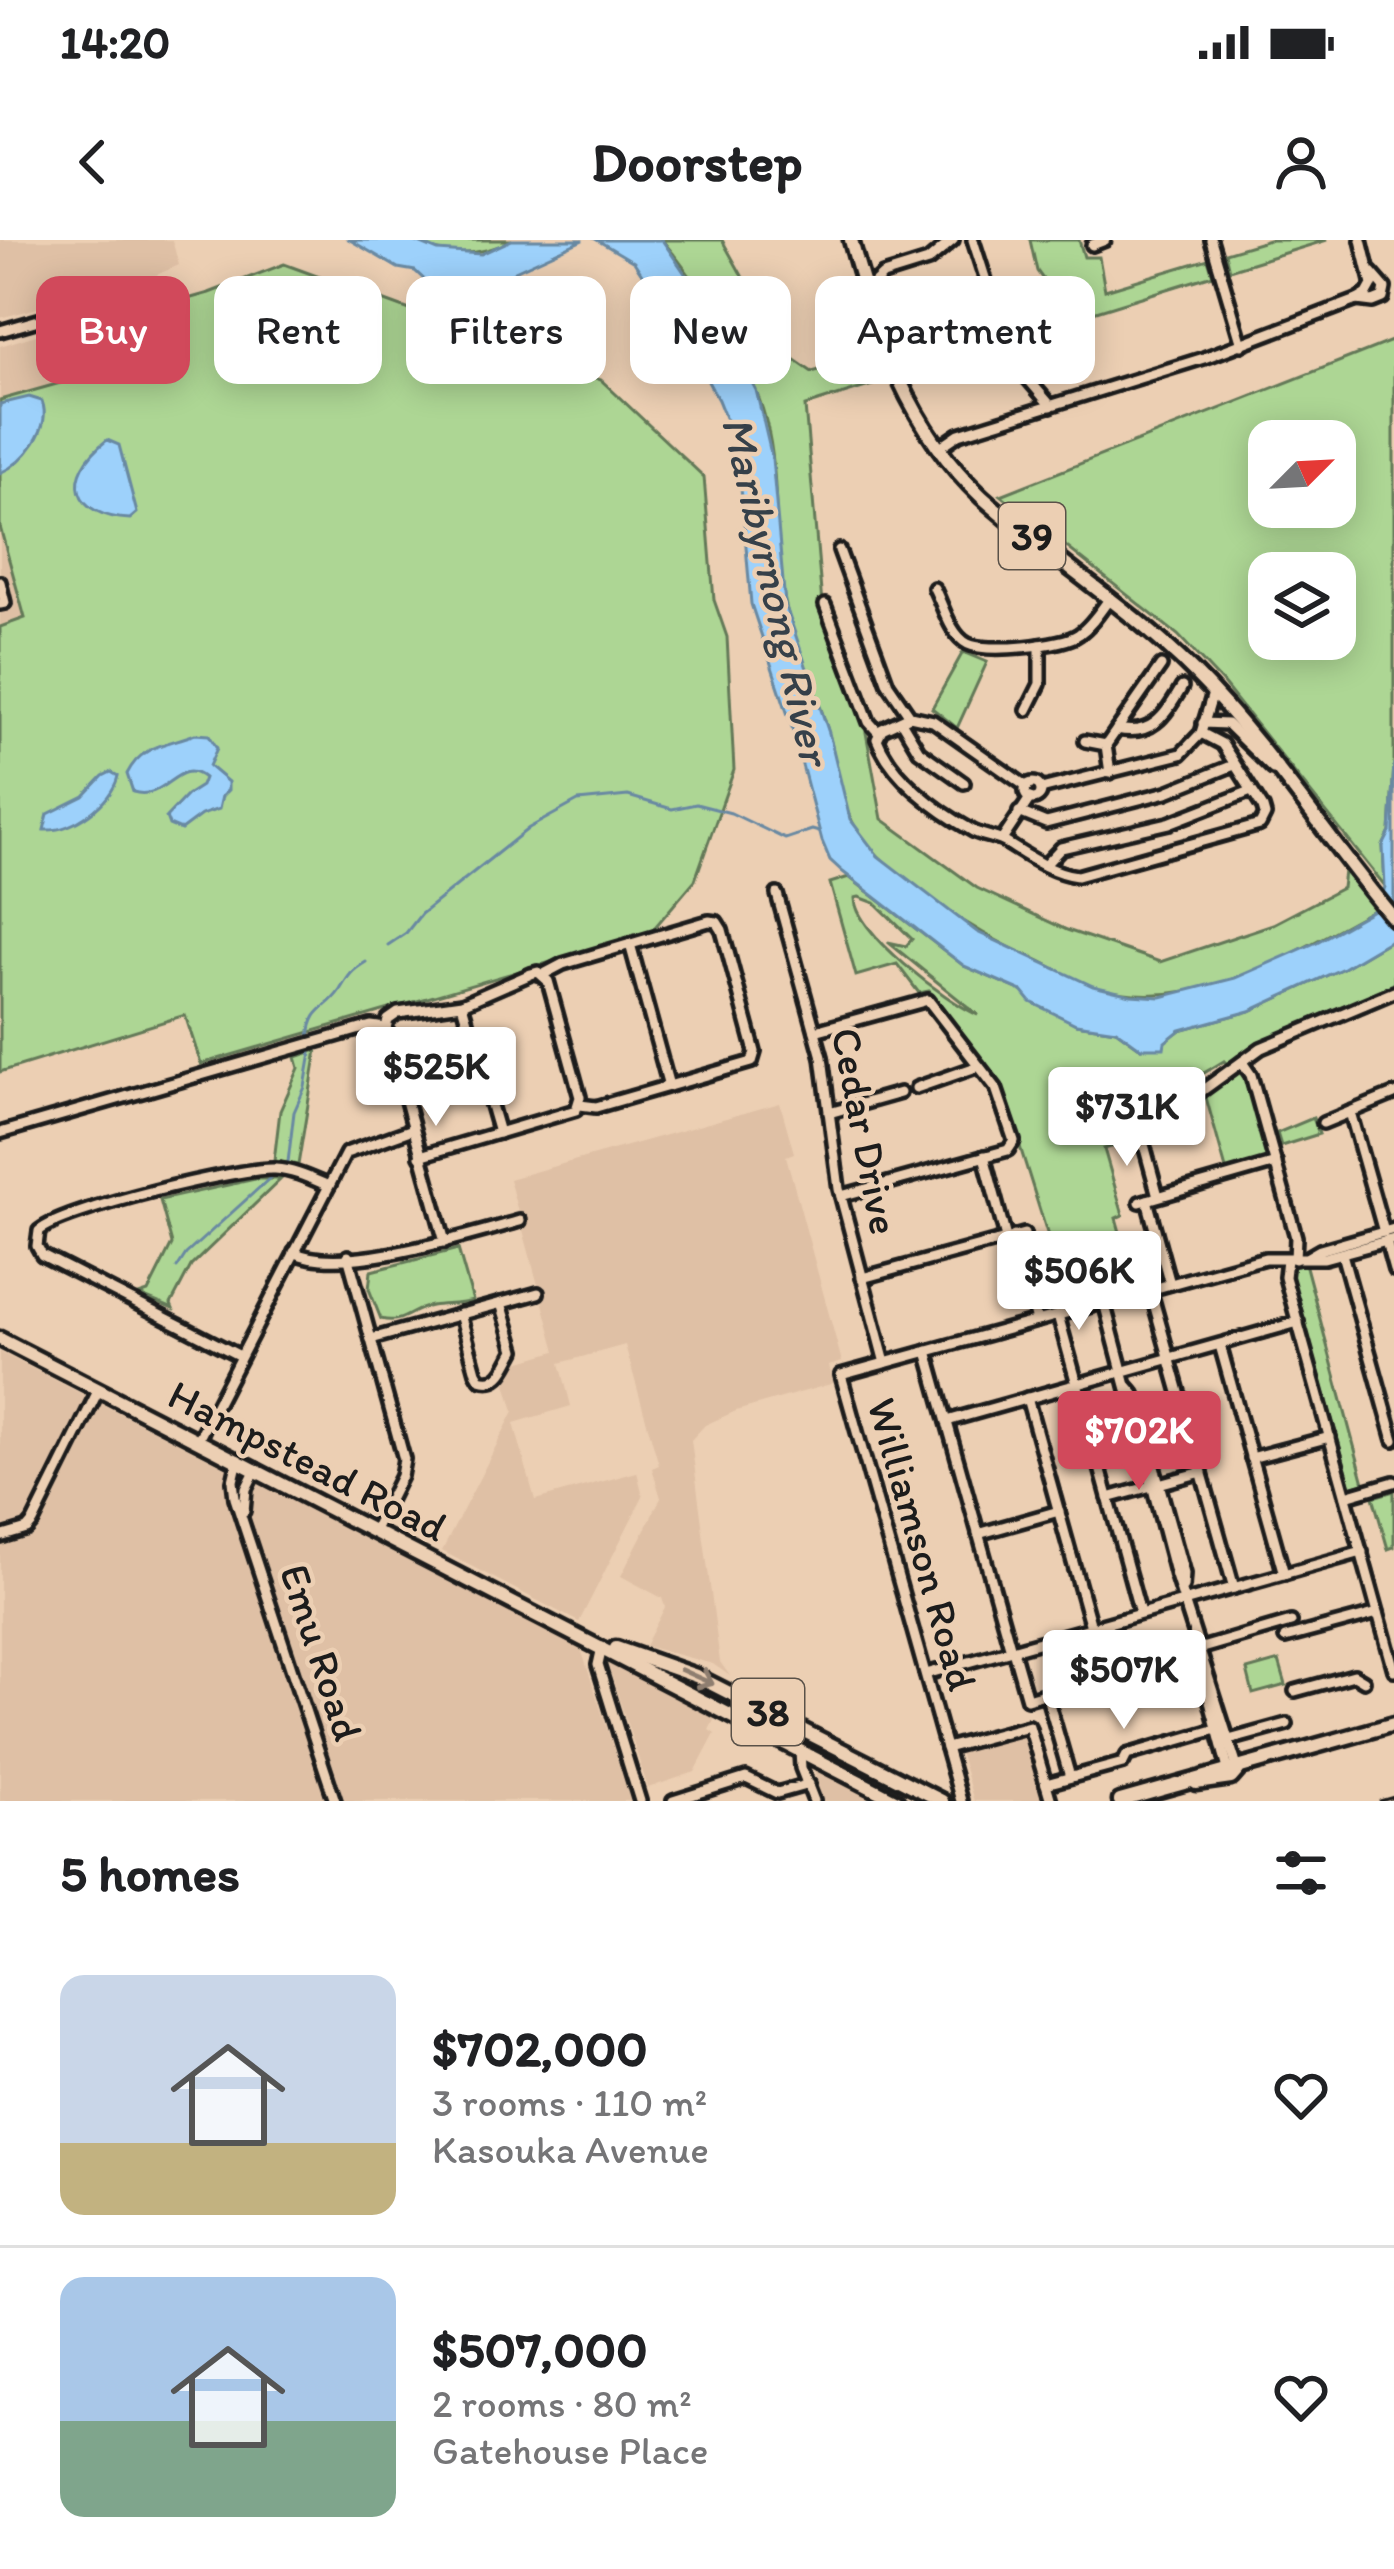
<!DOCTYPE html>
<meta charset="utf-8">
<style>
body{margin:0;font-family:Itim,sans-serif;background:#f2f2f2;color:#202124;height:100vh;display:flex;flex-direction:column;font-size:45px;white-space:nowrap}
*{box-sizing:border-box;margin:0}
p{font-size:39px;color:#757577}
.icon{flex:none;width:66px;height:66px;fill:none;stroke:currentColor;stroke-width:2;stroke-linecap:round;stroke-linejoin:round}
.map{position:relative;height:1561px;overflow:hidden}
.sheet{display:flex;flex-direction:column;background:#fff;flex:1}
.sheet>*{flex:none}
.hud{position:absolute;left:36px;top:36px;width:1323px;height:108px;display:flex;gap:24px}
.needle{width:78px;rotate:66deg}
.fabs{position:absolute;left:1248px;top:180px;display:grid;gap:24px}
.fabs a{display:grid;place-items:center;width:108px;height:108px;border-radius:24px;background:#fff;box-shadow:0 6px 30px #0003;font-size:60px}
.price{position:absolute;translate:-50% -102px;padding:0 27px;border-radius:12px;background:#fff;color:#222;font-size:39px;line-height:78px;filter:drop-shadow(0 3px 6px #0008)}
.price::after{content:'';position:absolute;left:50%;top:72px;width:36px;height:27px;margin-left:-18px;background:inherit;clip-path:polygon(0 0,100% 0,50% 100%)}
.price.on{background:#d1495b;color:#fff}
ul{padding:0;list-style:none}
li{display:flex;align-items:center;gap:36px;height:300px;padding:0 60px}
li+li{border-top:3px solid #e0e0e0}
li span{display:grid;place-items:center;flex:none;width:336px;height:240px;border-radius:24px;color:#555}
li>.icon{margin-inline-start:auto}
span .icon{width:144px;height:144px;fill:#fffc;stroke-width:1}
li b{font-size:51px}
h2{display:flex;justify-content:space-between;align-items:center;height:144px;padding:0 60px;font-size:51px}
.pill{padding:0 42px;border-radius:24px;background:#fff;box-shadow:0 6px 30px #0003;font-size:42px;line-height:108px}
.pill.on{background:#d1495b;color:#fff}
.status{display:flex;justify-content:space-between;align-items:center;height:84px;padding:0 60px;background:#fff;direction:ltr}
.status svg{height:33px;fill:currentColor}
header{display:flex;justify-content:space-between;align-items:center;height:156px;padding:0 60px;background:#fff;font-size:54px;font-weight:800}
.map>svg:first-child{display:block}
.built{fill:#dfc0a5}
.green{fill:#add694;stroke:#647958;stroke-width:3;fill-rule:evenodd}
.water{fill:#9dd1fb;stroke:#6989a2;stroke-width:3}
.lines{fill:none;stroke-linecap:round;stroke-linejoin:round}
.stream{stroke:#6989a2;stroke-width:3}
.minor-casing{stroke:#1c1c1c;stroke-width:18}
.major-casing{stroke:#1c1c1c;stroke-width:21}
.minor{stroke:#eccfb3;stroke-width:9}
.major{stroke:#eccfb3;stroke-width:12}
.tram{stroke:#1c1c1c;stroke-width:3}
.oneway{stroke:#8e7e6f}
.labels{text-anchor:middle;stroke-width:9;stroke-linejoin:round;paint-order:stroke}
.shield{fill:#eccfb3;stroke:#5a5249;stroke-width:3}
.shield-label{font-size:39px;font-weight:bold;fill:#1c1c1c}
.street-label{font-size:42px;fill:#1c1c1c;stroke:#eccfb3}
.water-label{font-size:45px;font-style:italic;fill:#364049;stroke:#eccfb3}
</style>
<div class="status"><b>14:20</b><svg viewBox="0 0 49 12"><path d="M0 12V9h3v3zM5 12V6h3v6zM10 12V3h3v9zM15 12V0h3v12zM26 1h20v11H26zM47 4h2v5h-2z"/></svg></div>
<header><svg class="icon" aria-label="back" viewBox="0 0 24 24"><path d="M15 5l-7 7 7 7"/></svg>Doorstep<svg class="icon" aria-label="person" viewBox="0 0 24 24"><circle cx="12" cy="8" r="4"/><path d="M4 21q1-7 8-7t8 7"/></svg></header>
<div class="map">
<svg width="1394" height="1561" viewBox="0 0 1394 1561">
<rect width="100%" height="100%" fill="#eccfb3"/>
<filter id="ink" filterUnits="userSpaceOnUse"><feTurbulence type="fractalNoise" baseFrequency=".00833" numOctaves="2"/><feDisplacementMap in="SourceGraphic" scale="24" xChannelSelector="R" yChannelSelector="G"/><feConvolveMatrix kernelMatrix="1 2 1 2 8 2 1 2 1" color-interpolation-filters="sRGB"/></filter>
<g filter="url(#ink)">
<g class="built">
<polygon points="0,0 172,0 179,25 136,44 140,72 106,82 115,128 0,160 0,106 79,82 71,59 0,78"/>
<polygon points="0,287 25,379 0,387"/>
<polygon points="780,863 794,913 786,916 842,1122 829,1126 834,1143 736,1171 705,1185 691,1200 720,1422 730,1436 713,1424 645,1406 665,1367 662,1358 621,1336 661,1258 652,1228 659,1225 625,1105 560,1123 571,1166 514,1183 535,1260 637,1232 643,1256 579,1382 442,1311 514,1171 506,1143 518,1122 556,1111 509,939"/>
<polygon points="0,1112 581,1409 631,1561 0,1561"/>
<polygon points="607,1422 715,1478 709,1490 715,1494 695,1532 648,1548"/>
<polygon points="1027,1489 1047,1561 974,1561 958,1508"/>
<polygon points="813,1527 873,1561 822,1561"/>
</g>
<g class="green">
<path d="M412 0H512C483 16 441 19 412 0Z"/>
<path d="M662 0H722L786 114 812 132 839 125 842 131 873 122 879 143 805 166 822 364 865 487 882 579 977 648 1067 690 1160 722 1273 684 1342 648 1344 631 1375 669C1290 715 1195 776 1094 747 1071 740 1051 725 1029 716 978 695 874 629 851 579 837 551 837 520 828 491 816 448 795 406 785 362 772 303 781 240 766 181 752 126 699 43 662 0Z"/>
<polygon points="1030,0 1079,0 1084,17 1099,17 1105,50 1208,19 1213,35 1012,97 1008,80 1060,63 1037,31"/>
<polygon points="1269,0 1327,0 1229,30 1225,13"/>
<polygon points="284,24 601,140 704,237 714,360 727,397 734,530 695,640 650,693 201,824 185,775 0,832 0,387 25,378 0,287 0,160 114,128 106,82 209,53"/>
<polygon points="990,86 995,102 912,127 907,111"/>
<path d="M1394 100V523L1390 592 1383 606 1385 646 1222 442 1178 395 1001 255ZM1269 201H1335V267H1269ZM1269 333H1335V399H1269Z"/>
<polygon points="963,412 987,422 957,488 932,468"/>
<path d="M849 637 964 726 1022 751 1076 784 1116 790 1141 808 1164 802 1180 790 1250 771 1343 728 1394 698V749L1262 802 1229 826 1224 821 1146 868H1134L1138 899 1104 909 1123 975 1116 978 1134 1042 1068 1060 1001 846 929 751 919 753 897 724 856 736 830 643ZM859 657 875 663 912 699 906 706 888 702 978 775C947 762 854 692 855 658Z"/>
<polygon points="317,810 298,925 274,921 280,871 299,828 296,817"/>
<polygon points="1242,829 1272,920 1227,933 1205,854"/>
<polygon points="1313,878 1319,894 1281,906 1277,893"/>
<polygon points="255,939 281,939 191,1026 171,1064 173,1069 139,1055 148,1052 172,1004 160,960"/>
<path d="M458 1009 473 1061C457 1065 446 1064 431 1066 411 1069 403 1085 381 1079L369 1049 371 1031Z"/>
<polygon points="1305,1023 1364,1243 1351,1247 1290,1030 1293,1025"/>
<polygon points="1394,1251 1394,1307 1388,1309 1373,1257"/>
<polygon points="1279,1421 1286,1445 1253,1454 1247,1430"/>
</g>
<g class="water">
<polygon points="350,0 412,0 438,11 481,14 512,0 583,0 515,31 490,49 478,50 429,44 415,31 398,28"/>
<polygon points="597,0 662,0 719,83 756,150 772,218 785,364 829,493 850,579 878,616 977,692 1093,746 1131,755 1161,757 1235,738 1317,702 1377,668 1385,647 1383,606 1390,592 1394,523 1394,698 1343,728 1250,771 1180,790 1165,802 1164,808 1141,808 1116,790 1076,784 1031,762 1022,751 964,726 843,632 830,620 822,601 792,487 751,364 741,248 730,190 718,160 685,99 634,22"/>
<path d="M29 157 42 161C52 188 25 222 0 233V164Z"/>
<path d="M107 200 119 205 137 273 130 279C72 276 61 236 107 200Z"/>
<path d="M195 494 209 495 217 508 209 526 228 542V550L222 556 219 569 201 575 181 590 169 585 166 577 187 555 201 546 204 538C178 516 166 562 133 552L127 534C142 504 167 505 195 494Z"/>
<path d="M111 532 118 536C112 563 73 592 44 590L48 574 84 556 103 536Z"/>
<polygon points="1099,851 1110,854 1116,861 1113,871 1080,889 1069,889 1065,883 1073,865"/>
</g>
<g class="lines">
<g class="stream">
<polyline points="388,705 406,693 421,674 529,588 578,561 628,556 672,569 696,564 731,573 785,599 812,590 819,592"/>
<path d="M309 797C312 766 326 771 340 750 349 735 351 731 366 722"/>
<polyline points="288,922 294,872 305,847 311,813"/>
<polyline points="177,1028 186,1014 270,938"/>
</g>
<defs>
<g id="minor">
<polyline points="973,0 1011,119 1051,166"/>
<polyline points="1211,0 1242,105"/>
<polyline points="1092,5 1105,0"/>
<polyline points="866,51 883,35 928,21 953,0"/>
<polyline points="1357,60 1373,62 1383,58 1385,48 1371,32"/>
<polyline points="0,91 70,71"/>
<polyline points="848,119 885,111"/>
<polyline points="940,207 959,194 1204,118 1357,60 1367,54 1372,45 1361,0"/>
<polyline points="839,310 888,444 910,476 933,481 1027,547"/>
<polyline points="0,342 5,363 0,364"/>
<path d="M934 348C943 365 950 395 968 404 986 413 1063 406 1079 394 1092 385 1101 370 1110 358"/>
<polyline points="825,365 869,482 878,492"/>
<polyline points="1027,470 1040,444 1040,405"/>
<path d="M910 476 882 489 877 499C892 538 937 571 973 591 984 597 999 597 1008 604 1029 617 1052 633 1077 636L1260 585 1265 575 1263 568 1222 504 1201 493"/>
<polyline points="901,481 919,511 964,543"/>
<polyline points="1203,483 1227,484 1273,529"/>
<path d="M1117 489C1153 497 1165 475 1182 447"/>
<polyline points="1085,501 1106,505"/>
<polyline points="1110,533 1106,505 1161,426"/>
<circle cx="1033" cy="551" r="8"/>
<polyline points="1041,549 1181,514 1201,493 1213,453"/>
<polyline points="1019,572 1046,583 1167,552 1234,525"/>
<polyline points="1002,600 1030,558"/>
<polyline points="1045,625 1061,608 1169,583 1251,551"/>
<polyline points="777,654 822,817 839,949 885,1123"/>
<polyline points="630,704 669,846"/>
<polyline points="544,734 563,724 709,681 717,682 722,690 755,812 752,822 596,867 580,865"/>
<polyline points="462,764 499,893"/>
<polyline points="386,788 388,780 398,773 462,764 531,734 538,732 548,741 580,857 576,870 420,916"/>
<polyline points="386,788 445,1002"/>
<polyline points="815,791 928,760 996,848 1014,901 1008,910 841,956"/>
<polyline points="1242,822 1251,835 1296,997 1295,1019"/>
<polyline points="916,848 979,826"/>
<polyline points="1350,872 1384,992"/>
<polyline points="829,873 900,853"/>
<polyline points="1323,883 1394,854"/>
<polyline points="0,893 371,786 386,788"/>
<polyline points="984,916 1006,998"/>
<polyline points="1158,956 1140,890 1156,884 1261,808 1394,752"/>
<polyline points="1147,960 1170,1044"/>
<polyline points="1140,962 1276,923"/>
<polyline points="1014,996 1037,1081"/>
<polyline points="1386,1001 1394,1030"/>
<path d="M294 1012C339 1036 469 995 520 981"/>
<polyline points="1342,1014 1394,1200"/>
<polyline points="348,1016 404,1219 401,1236 374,1290"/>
<polyline points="1308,1017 1320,1010 1394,989"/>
<polyline points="1287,1019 1285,1037 1394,1430"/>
<polyline points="862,1038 1024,994"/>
<polyline points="1150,1049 1234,1348"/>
<polyline points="1104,1062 1176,1336 1238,1530"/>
<path d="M460 1074 476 1132 480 1139C501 1146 506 1125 515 1110L501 1063"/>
<polyline points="1058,1075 1140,1373"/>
<polyline points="371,1099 538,1053"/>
<polyline points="1220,1105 1284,1334"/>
<polyline points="927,1111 1011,1410"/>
<path d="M240 1116 42 1015 37 1006 39 991C62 970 240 927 275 929 294 930 312 939 329 946"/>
<polyline points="1127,1146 1134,1154 1184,1334 1183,1347"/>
<polyline points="1027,1158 1091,1387"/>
<polyline points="947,1181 1298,1082"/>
<polyline points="198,1200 346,913 413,889"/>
<polyline points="1251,1218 1330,1197"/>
<polyline points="238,1220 233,1241 235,1258 335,1561"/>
<polyline points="1346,1256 1394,1242"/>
<polyline points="1108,1258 1202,1232"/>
<polyline points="244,1271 246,1249 256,1229"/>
<polyline points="978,1294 1059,1271"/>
<polyline points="0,1297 27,1289 33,1282 98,1151"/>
<polyline points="1285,1398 1378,1373"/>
<polyline points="602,1407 598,1425 640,1561"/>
<polyline points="1013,1410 1027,1459 1291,1382"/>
<polyline points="926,1434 1362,1312"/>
<polyline points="1204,1439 1229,1533"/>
<polyline points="1295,1451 1354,1435 1364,1441"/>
<polyline points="1046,1453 1070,1537"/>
<polyline points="1229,1500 1287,1484"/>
<polyline points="946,1508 1029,1486 1051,1561"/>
<polyline points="800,1511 801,1528 814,1561"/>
<polyline points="1046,1544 1123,1523 1127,1515 1217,1489"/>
<polyline points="673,1561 746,1538 777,1553 809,1544"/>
<polyline points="961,1561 841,1135 1265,1018 1324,1018 1394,999"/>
</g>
<g id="major">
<path d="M851 0C876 93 909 189 982 257 1050 318 1128 366 1193 431 1268 506 1326 598 1394 679"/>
<polyline points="0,1099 897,1561"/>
<polyline points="616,1408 696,1436 942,1561"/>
<polyline points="1196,1543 1231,1538 1238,1530"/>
<polyline points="1120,1561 1394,1484"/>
</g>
</defs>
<use href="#minor" class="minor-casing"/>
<use href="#major" class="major-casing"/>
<use href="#minor" class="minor"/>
<use href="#major" class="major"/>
<polyline class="tram" points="1380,1561 1394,1557"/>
</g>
<defs><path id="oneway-shaft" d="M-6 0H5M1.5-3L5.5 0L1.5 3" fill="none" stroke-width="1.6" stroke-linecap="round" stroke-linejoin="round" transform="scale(3)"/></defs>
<use class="oneway" href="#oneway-shaft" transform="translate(697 1437) rotate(24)"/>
</g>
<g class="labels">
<g class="shield">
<rect x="999" y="263" width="66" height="66" rx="9"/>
<rect x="732" y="1439" width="72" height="66" rx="9"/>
</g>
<g class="shield-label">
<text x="1032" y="310">39</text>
<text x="768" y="1486">38</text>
</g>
<g class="street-label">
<text transform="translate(866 891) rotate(79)" y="15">Cedar Drive</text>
<text transform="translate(308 1220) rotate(27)" y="15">Hampstead Road</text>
<text transform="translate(923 1304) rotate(74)" y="15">Williamson Road</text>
<text transform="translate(322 1412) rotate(72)" y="15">Emu Road</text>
</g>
<g class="water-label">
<text transform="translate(777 350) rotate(77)" y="16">Maribyrnong River</text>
</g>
</g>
</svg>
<div class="fabs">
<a><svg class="needle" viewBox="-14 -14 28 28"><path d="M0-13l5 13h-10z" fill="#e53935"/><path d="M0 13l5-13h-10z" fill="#757577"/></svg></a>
<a><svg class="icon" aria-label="layers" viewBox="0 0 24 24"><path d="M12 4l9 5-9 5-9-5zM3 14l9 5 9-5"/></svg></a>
</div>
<b class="price" style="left:436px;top:889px">$525K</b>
<b class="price" style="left:1127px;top:929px">$731K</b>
<b class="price" style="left:1079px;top:1093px">$506K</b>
<b class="price on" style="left:1139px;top:1253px">$702K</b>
<b class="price" style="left:1124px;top:1492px">$507K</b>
<div class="hud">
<a class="pill on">Buy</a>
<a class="pill">Rent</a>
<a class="pill">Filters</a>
<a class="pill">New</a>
<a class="pill">Apartment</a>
</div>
</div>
<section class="sheet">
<h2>5 homes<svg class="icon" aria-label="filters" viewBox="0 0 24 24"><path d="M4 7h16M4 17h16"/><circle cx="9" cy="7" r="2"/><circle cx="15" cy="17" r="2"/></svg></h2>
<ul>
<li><span style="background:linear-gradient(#c9d6e8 70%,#c2b280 0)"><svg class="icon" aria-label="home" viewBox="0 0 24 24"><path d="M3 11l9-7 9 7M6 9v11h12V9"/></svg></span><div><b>$702,000</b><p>3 rooms · 110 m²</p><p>Kasouka Avenue</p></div><svg class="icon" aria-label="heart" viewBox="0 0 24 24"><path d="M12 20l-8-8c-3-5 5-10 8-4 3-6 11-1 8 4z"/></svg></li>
<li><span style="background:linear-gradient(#a9c7e8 60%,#7fa58c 0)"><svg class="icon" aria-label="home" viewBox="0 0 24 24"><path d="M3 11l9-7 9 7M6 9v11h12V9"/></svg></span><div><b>$507,000</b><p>2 rooms · 80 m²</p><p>Gatehouse Place</p></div><svg class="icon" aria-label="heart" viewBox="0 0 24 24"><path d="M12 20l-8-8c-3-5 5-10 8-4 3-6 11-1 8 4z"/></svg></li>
</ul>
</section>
